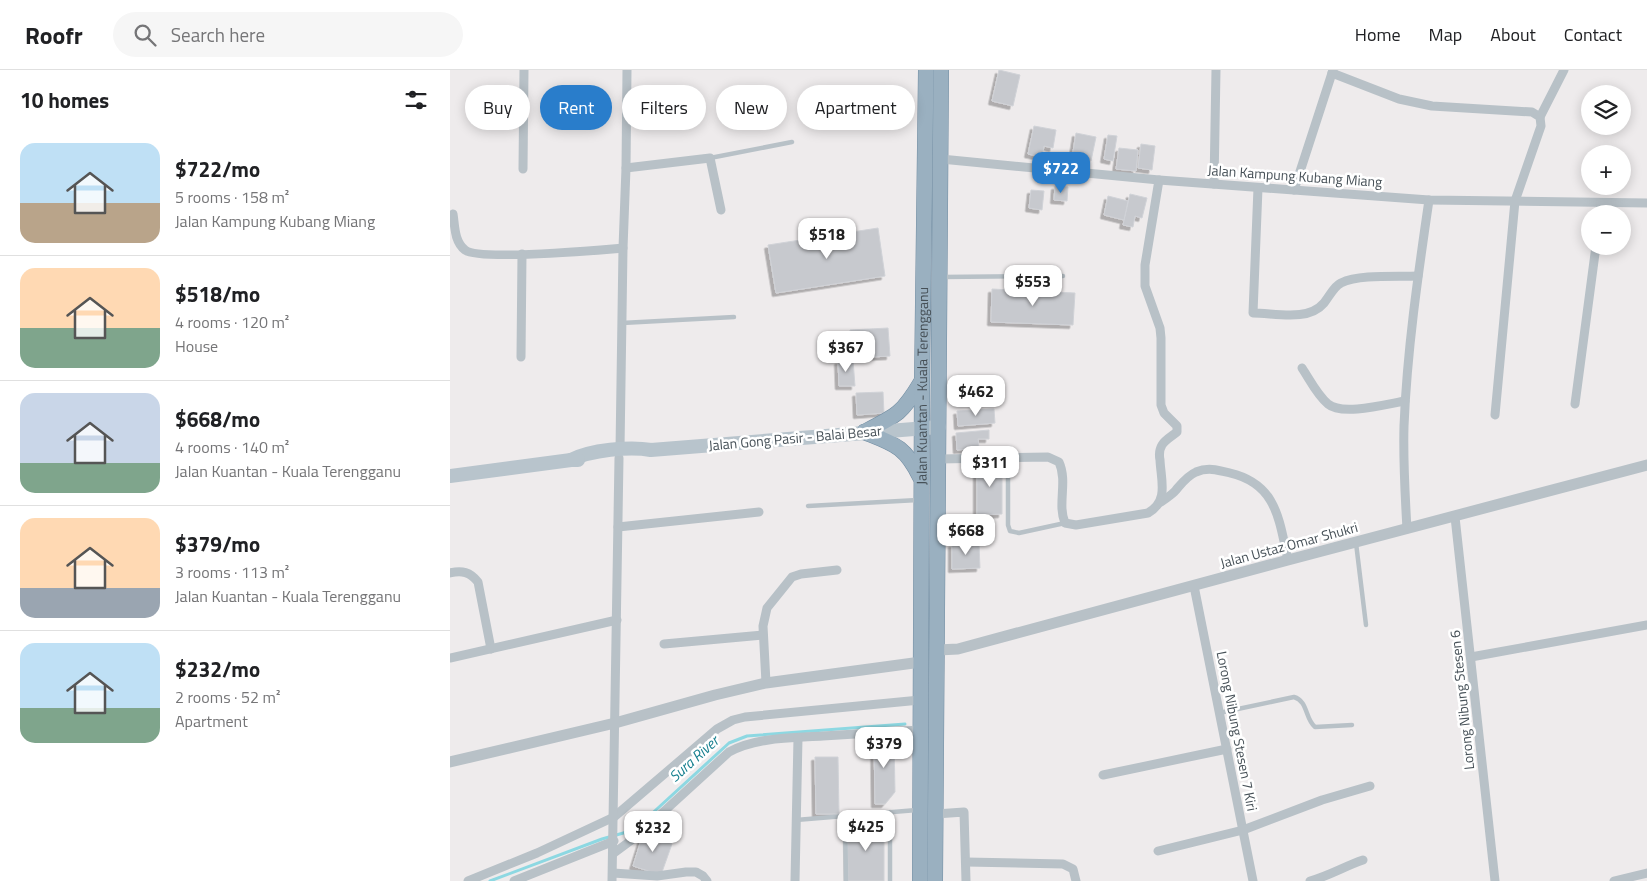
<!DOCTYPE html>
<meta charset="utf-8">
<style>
body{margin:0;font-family:"Titillium Web",sans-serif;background:#f6f6f6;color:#202124;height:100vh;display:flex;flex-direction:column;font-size:19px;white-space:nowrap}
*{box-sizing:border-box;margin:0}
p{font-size:16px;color:#757577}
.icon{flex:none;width:28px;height:28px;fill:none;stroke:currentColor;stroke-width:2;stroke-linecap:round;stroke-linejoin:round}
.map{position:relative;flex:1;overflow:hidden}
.drawer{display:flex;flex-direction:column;background:#fff;width:450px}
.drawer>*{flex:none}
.top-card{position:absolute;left:15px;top:15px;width:475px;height:45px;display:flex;gap:10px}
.tools{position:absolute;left:1131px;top:15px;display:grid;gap:10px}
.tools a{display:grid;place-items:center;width:50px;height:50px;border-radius:50%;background:#fff;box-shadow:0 2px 12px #0003;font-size:25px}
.price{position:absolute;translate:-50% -42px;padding:0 11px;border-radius:10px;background:#fff;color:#222;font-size:16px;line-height:32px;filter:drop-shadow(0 1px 2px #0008)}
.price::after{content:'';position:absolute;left:50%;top:30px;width:15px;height:11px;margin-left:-8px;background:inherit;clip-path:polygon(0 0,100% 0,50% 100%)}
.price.selected{background:#297dcb;color:#fff}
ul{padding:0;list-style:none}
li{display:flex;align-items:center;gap:15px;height:125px;padding:0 20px}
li+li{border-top:1px solid #e0e0e0}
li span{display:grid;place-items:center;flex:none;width:140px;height:100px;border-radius:15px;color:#555}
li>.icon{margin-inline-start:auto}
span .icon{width:60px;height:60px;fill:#fffc;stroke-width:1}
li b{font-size:21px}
h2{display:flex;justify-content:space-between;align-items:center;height:60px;padding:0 20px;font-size:21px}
.chip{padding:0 18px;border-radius:22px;background:#fff;box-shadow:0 2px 12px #0003;font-size:18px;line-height:45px}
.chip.selected{background:#297dcb;color:#fff}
header{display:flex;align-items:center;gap:30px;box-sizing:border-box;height:70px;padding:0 25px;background:#fff;border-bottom:1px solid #e0e0e0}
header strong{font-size:24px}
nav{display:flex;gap:28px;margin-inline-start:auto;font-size:18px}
.search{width:350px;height:45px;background:#f6f6f6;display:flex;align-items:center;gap:12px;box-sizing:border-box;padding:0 18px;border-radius:28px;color:#757577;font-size:19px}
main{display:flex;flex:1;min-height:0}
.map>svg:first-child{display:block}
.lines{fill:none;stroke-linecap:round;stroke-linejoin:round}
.stream{stroke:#8dd8e2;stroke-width:3}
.building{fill:#c7c9ce;stroke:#d0d2d7;filter:url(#shadow)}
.trunk-casing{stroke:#728da2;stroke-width:16}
.service{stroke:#b8c1c7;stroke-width:4.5}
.minor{stroke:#b8c1c7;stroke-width:9}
.tertiary{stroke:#b8c1c7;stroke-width:11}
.secondary{stroke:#b8c4cc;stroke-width:14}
.trunk{stroke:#9ab0c0;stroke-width:15}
.labels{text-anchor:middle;stroke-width:5;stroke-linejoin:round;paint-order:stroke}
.street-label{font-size:14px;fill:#465057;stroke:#fff}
.water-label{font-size:15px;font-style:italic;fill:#188190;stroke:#fff}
</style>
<header>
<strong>Roofr</strong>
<div class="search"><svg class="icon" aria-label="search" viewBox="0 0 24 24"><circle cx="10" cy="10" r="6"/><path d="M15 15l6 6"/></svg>Search here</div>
<nav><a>Home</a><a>Map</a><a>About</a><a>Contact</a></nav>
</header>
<main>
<section class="drawer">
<h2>10 homes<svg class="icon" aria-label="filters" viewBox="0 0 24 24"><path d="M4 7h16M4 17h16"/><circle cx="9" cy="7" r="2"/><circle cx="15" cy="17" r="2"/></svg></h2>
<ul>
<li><span style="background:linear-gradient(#bfe0f5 60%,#b9a48a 0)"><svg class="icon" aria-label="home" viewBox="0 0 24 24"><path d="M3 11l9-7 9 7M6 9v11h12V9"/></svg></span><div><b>$722/mo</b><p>5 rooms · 158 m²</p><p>Jalan Kampung Kubang Miang</p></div></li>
<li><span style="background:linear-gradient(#ffd9b3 60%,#7fa58c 0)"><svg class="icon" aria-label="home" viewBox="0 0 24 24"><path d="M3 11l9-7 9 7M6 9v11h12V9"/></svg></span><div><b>$518/mo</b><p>4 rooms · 120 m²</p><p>House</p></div></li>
<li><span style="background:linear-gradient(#c9d6e8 70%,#7fa58c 0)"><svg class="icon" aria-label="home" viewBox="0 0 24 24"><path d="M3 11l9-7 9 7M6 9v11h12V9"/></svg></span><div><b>$668/mo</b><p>4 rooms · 140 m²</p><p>Jalan Kuantan - Kuala Terengganu</p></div></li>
<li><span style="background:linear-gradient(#ffd9b3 70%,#9aa5b1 0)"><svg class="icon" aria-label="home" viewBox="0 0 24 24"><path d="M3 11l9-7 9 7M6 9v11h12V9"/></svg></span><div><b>$379/mo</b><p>3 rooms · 113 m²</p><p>Jalan Kuantan - Kuala Terengganu</p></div></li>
<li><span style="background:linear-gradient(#bfe0f5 65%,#7fa58c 0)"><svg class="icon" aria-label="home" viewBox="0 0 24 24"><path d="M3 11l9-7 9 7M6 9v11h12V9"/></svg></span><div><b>$232/mo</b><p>2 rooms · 52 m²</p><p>Apartment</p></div></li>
</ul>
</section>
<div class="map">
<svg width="1197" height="811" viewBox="0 0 1197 811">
<defs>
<filter id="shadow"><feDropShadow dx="-3.5" dy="3.5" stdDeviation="0" flood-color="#0004"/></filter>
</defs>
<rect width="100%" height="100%" fill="#eeebec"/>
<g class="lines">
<polyline class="stream" points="40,811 152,769 184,760 279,673 297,666 455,654"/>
</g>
<g class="building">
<polygon points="549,0 570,5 563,36 542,31"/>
<polygon points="584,56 606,60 603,78 594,76 592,87 578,84"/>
<polygon points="626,63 646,67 641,91 622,88"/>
<polygon points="658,65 667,66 663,91 654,89"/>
<polygon points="691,74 705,76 702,100 688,98"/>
<polygon points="669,78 688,80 686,101 666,99"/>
<polygon points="605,116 618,117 617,131 604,130"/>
<polygon points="581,120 594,121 592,140 579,138"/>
<polygon points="680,124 697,128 692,148 685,146 683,157 673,155"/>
<polygon points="658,126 678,131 674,150 654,145"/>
<polygon points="428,158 435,206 326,223 318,175"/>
<polygon points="542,219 625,223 623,255 541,252"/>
<polygon points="438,258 440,286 402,288 400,260"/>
<polygon points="403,290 405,316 389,316 388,291"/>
<polygon points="433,322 434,343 407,345 406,323"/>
<polygon points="544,339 545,353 508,356 507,341"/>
<polygon points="539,360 539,369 528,369 529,378 507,380 506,363"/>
<polygon points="552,391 552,444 527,445 527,398 534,392"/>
<polygon points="502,474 529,474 530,498 502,499"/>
<polygon points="444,666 445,722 435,734 425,734 424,667"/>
<polygon points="365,687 388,687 389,744 366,744"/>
<polygon points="429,751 434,756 434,811 398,811 397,754"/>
<polygon points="205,762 220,767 218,772 222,774 211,805 183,796 193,764 203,767"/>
</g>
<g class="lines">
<defs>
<g id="trunk">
<path d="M414 362C444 374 455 376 470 407"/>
<path d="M414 362C446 346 452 344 471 312"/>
<path id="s1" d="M470 811 472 312 476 0"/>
<polyline points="485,811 491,0"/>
</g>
</defs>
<use href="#trunk" class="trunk-casing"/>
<g class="service">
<polyline points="260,88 342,72"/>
<polyline points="492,207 613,206"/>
<polyline points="172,253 284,247"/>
<polyline points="558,388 558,455 560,461 569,463 615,453"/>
<polyline points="358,436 468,430"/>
<polyline points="906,473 916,555"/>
<path d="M769 643 844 627C858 631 855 649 865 657L902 655"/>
<polyline points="440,742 440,811"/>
<polyline points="395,746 396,811"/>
<polyline points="346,750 467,740"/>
</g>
<g class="minor">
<polyline points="882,3 949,29 982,36 1082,42 1090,47 1091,56 1065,131 1045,345"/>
<polyline points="1090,47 1114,0"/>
<polyline points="491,89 709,110 979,130 1197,133"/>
<polyline points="176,98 260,88 271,140"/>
<polyline points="73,99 74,0"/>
<polyline points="764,114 766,0"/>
<path d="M808 118 803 243C825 243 858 252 874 233 879 227 884 216 891 213 910 204 946 207 968 206"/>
<polyline points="844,120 883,0"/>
<path d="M3 144C5 156 4 171 15 180 28 191 149 180 173 178"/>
<polyline points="1150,144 1151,133"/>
<polyline points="71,287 72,184"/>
<path d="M852 298C860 310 867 325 878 334 892 346 937 334 955 331"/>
<polyline points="1125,334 1146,176"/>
<polyline points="170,379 173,178 176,98 177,0"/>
<path d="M490 389 598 387 609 392C618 412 607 434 615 453L626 455 698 443C719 431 711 411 710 390 709 385 709 380 712 375 715 370 722 366 727 362V356L714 343 711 335V268L710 258 695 216V195L709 110"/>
<path d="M711 432C716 428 722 425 726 420 732 413 737 406 746 402 758 397 768 400 780 403 827 414 829 450 838 490"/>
<polyline points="1005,447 1045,811"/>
<polyline points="168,457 309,442"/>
<path d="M957 459C955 425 953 390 954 356 957 281 968 205 979 130"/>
<path d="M0 503C12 500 20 502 28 512L41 579"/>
<polyline points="744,516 803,811"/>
<polyline points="214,574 313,565"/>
<polyline points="1021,587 1197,555"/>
<polyline points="0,588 167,550"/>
<polyline points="316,613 313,556 317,538 342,507 351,504 387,500"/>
<polyline points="653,705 777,679"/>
<polyline points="486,744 514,742 516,811"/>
<polyline points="708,781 793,760 872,730 920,716"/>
<path d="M164 783 187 766 279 682C307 667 342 668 373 666 405 664 438 662 470 660"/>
<polyline points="516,792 613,794 623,799 626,811"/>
<polyline points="163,803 207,806 236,802 246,802 253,806 257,811"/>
<polyline points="18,811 87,783 164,747 267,659 283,650 295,647 470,630"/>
<polyline points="64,811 164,771"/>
<polyline points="162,811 169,388"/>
<polyline points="345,811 348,668"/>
<path d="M860 811C879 806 895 796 913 790"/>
<polyline points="1164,811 1197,803"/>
</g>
<g class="tertiary">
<polyline points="488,580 508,579 838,490 1197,395"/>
<polyline points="0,692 165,653 265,625 316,613 471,592"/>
</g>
<g class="secondary">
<path d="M121 390C140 380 180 376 201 380L489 357"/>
<polyline points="0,406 121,390 128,390"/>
</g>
<use href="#trunk" class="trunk"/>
</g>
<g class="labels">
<g class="street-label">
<text transform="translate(845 106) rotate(4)" y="5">Jalan Kampung Kubang Miang</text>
<text dy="5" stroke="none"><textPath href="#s1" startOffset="495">Jalan Kuantan - Kuala Terengganu</textPath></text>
<text transform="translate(345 368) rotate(-5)" y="5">Jalan Gong Pasir - Balai Besar</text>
<text transform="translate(839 475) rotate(-15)" y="5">Jalan Ustaz Omar Shukri</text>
<text transform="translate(1012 630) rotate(-96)" y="5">Lorong Nibung Stesen 6</text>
<text transform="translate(787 661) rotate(79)" y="5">Lorong Nibung Stesen 7 Kiri</text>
</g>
<g class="water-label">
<text transform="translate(244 689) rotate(-42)" y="5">Sura River</text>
</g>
</g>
</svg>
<div class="tools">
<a><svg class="icon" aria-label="layers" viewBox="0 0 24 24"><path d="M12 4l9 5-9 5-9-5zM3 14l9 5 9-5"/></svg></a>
<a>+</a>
<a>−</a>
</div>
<b class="price selected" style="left:611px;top:124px">$722</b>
<b class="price" style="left:377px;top:190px">$518</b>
<b class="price" style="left:583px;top:237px">$553</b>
<b class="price" style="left:396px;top:303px">$367</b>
<b class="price" style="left:526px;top:347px">$462</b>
<b class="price" style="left:540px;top:418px">$311</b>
<b class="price" style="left:516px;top:486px">$668</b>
<b class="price" style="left:434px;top:699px">$379</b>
<b class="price" style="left:416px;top:782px">$425</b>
<b class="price" style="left:203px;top:783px">$232</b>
<div class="top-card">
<a class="chip">Buy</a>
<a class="chip selected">Rent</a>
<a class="chip">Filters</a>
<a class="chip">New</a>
<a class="chip">Apartment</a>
</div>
</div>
</main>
